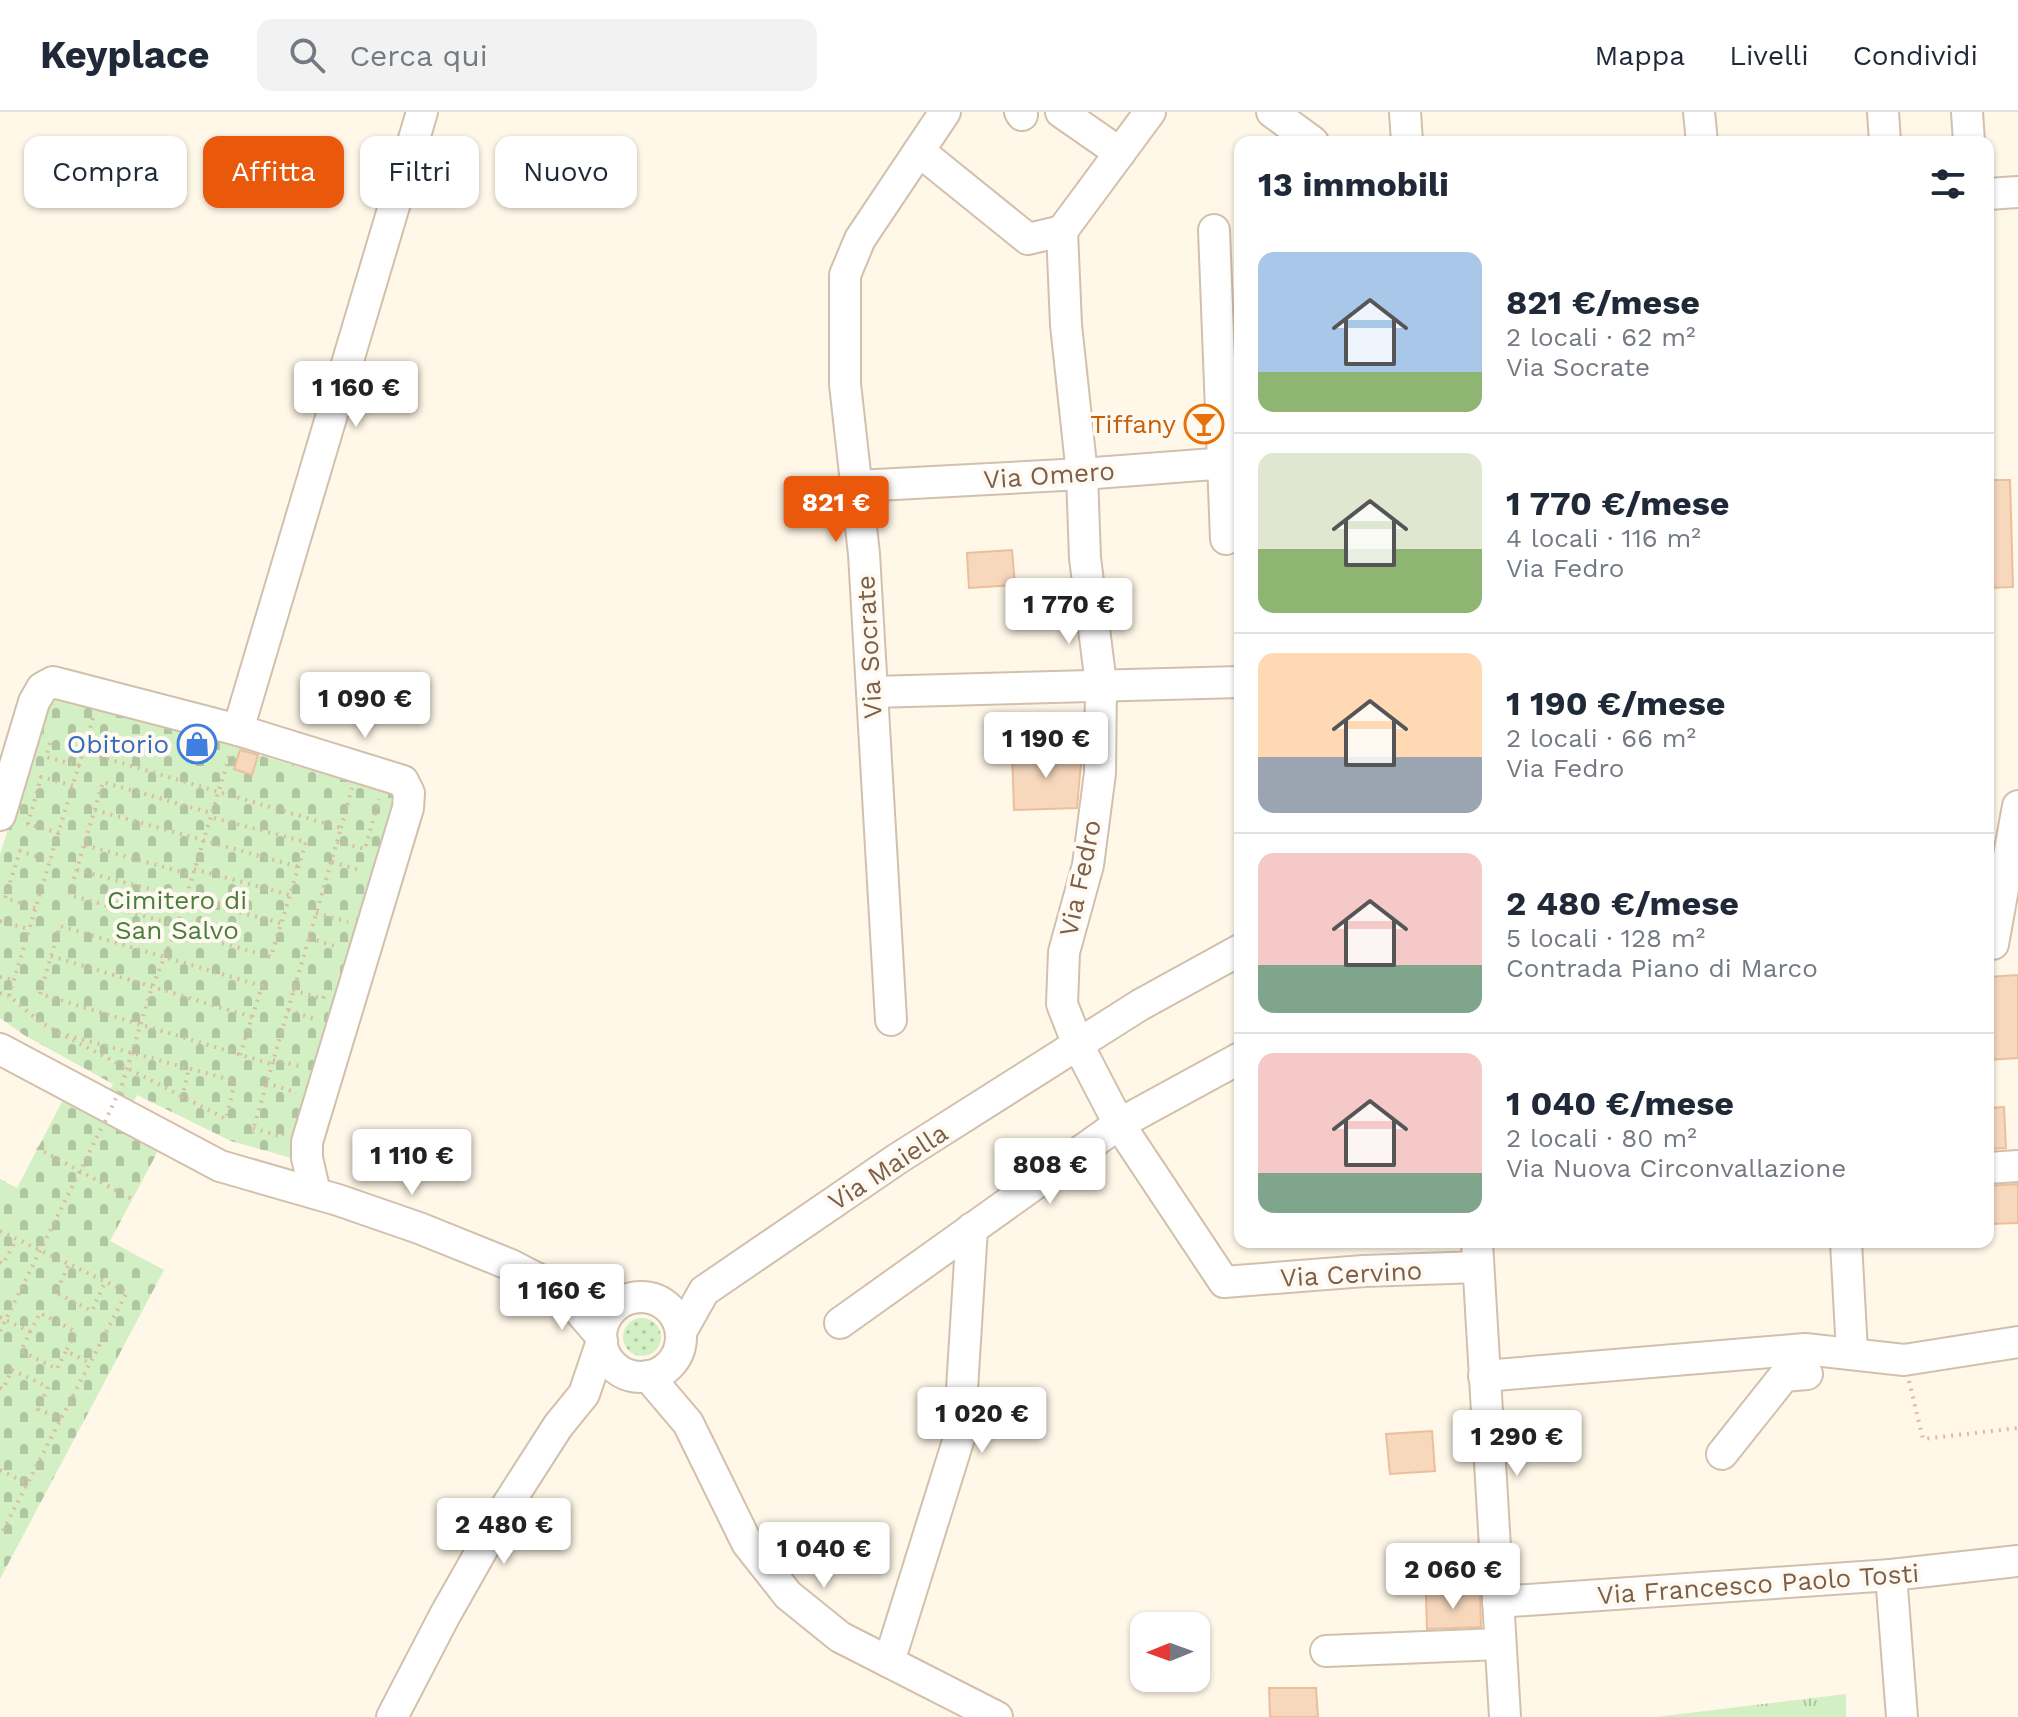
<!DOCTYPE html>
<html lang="it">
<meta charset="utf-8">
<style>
body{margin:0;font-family:"Work Sans",sans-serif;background:#f2f2f3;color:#1f2937;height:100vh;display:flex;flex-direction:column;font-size:30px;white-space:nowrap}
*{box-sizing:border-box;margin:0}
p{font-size:26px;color:#747a83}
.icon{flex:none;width:44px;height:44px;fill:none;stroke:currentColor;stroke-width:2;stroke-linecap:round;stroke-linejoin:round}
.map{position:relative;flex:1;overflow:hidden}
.sheet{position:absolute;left:1234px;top:24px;width:760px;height:1112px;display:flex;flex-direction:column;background:#fff;border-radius:16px;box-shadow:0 2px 6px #0004}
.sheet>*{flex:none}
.hud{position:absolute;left:24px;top:24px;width:760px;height:72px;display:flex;gap:16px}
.needle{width:52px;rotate:269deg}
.controls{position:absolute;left:1130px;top:1500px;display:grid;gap:16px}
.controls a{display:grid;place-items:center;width:80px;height:80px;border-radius:16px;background:#fff;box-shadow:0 2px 6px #0004;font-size:40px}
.price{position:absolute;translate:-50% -68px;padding:0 18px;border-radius:8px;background:#fff;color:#222;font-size:26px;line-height:52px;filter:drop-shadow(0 2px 4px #0008)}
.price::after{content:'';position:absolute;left:50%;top:48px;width:24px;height:18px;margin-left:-12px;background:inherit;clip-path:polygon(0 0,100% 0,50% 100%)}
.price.selected{background:#ea580c;color:#fff}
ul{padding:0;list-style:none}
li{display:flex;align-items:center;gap:24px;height:200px;padding:0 24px}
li+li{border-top:2px solid #e0e1e3}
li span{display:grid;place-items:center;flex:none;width:224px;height:160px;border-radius:16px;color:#555}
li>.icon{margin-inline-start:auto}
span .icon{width:96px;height:96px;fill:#fffc;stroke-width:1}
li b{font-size:34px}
h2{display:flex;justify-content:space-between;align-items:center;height:96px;padding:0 24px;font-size:34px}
.tag{padding:0 28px;border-radius:16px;background:#fff;box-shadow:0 2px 6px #0004;font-size:28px;line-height:72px}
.tag.selected{background:#ea580c;color:#fff}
header{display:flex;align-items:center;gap:48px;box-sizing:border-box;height:112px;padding:0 40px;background:#fff;border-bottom:2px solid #e0e1e3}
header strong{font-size:38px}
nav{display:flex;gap:44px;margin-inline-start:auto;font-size:28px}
.search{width:560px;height:72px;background:#f2f2f3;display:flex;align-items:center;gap:20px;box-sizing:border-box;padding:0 28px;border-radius:16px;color:#747a83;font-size:30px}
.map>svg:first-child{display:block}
.grass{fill:url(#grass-dots)}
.cemetery{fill:url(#cemetery-stones)}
.park{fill:url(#park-tufts)}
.building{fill:#f7d8bd;stroke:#ecbf9b;stroke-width:2}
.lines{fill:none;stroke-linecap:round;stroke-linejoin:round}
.minor-casing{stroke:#d3c0ac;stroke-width:34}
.path{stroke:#ddbb9f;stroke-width:4;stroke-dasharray:2 6;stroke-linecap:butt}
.minor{stroke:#fff;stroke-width:30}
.path-bridge{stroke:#ddbb9f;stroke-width:4;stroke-dasharray:2 6;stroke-linecap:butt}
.labels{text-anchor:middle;stroke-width:8;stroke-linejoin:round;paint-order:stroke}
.food-label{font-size:26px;fill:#c56008;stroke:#fffaf1;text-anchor:end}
.street-label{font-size:26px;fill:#7d5e48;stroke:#fffaf1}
.shop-label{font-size:26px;fill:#366cbe;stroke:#fffaf1;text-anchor:end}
.park-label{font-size:26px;fill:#4b7e3c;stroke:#fffaf1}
</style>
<header>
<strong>Keyplace</strong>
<div class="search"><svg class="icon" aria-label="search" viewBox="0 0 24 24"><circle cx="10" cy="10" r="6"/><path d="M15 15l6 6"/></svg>Cerca qui</div>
<nav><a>Mappa</a><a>Livelli</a><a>Condividi</a></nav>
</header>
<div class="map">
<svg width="2018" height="1605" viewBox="0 0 2018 1605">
<defs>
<pattern id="grass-dots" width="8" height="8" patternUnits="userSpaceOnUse" patternTransform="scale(2)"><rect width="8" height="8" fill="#d3efc4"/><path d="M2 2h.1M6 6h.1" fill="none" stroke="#b0c5a1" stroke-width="1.8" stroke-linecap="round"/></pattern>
<pattern id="cemetery-stones" width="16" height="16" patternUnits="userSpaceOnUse" patternTransform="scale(2)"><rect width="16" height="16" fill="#d3efc4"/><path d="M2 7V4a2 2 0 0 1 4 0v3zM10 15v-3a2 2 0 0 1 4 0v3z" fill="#b0c5a1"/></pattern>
<pattern id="park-tufts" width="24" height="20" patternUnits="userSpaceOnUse" patternTransform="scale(2)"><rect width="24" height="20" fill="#d3efc4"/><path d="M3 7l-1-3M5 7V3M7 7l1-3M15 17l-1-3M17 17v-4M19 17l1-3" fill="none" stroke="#b0c5a1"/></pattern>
</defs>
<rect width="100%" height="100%" fill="#fff7e8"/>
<circle class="grass" cx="642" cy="1225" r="19"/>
<polygon class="cemetery" points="49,580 188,621 191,617 263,628 259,643 397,684 291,1046 231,1029 137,983 118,1017 158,1039 110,1129 164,1158 0,1467 0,1067 17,1076 63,988 96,1005 113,972 24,923 0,906 0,743"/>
<polygon class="park" points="1846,1582 1846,1605 1656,1605"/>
<g class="building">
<polygon points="1988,368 2010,368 2013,475 1988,476"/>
<polygon points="1012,438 1015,473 969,476 967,441"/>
<polygon points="189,624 209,629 203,650 183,644"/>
<polygon points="240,638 258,643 252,663 234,657"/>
<polygon points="1082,639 1077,696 1014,698 1012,641"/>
<polygon points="2018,863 2018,946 1988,948 1988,865"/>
<polygon points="2004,995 2006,1036 1988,1037 1988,996"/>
<polygon points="2018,1072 2018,1111 1988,1112 1988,1074"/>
<polygon points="1432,1319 1435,1359 1390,1362 1386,1322"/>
<polygon points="1480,1481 1481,1515 1427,1517 1426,1482"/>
<polygon points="1269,1576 1316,1576 1318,1605 1270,1605"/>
</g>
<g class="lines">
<defs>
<g id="minor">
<polyline points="1020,0 1022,3"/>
<polyline points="1061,0 1120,41"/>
<polyline points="1272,0 1313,30"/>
<polyline points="1405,0 1407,30"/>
<polyline points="1699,0 1702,30"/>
<polyline points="1883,0 1885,30"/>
<polyline points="1967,0 1969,30"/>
<polyline points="919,39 1028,127 1062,119"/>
<polyline points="1988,82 2018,80"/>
<polyline points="1214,118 1226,427"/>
<polyline points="1062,119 1066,213 1082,362 1085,446 1101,572 1100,661 1088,753 1064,840 1062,892 1078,933 1119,1012 1224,1170 1364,1159 1478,1155"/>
<polyline points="1062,119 1150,0"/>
<polyline points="857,374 1082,362 1240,350"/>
<polyline points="872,580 1240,570"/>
<polyline points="238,618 422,0"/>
<polyline points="0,703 34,590 42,576 53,570 238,618 403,669 409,681 408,696 307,1030 307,1046 315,1081"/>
<polyline points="1993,832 2018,694"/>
<polyline points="891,908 864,442 845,272 845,163 860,127 945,0"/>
<polyline points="0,937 220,1054 338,1088 419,1116 511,1153 563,1180 601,1224"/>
<polyline points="1988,1056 2018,1054"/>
<polyline points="1477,1130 1505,1605"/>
<polyline points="1846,1130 1852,1240"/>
<circle cx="641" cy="1225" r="40"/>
<polyline points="840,1211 1119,1012 1240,946"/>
<polyline points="681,1220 704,1179 897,1047 1140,893 1240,838"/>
<polyline points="648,1264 688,1311 747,1431 788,1483 840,1525 997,1605"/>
<polyline points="1484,1264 1805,1237 1904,1248 2018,1230"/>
<polyline points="1722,1342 1784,1264 1807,1262"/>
<polyline points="1891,1463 1902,1605"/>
<polyline points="1498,1490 1891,1463 2018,1449"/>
<polyline points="1326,1539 1500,1532"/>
<polyline points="889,1550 959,1326 972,1116"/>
<polyline points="392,1605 445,1503 508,1392 558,1314 584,1282 602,1229"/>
</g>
</defs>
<use href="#minor" class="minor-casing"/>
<g class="path">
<polyline points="50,631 46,645 80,654"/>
<polyline points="84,640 341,716 251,1025"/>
<polyline points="95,698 299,755"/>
<polyline points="341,716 352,676"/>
<polyline points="59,721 28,712 41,665 74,674"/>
<polyline points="337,730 365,737 379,687"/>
<polyline points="85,733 192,763"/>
<polyline points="332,750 362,759"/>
<polyline points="194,757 290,783"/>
<polyline points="77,758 281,811"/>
<polyline points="35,796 5,786 20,739 50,749"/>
<polyline points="316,801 348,810"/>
<polyline points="0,809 28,817"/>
<polyline points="176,813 69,783 103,670 211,701"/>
<polyline points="176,818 271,845 306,730 210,705"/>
<polyline points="309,826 338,835 338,837"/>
<polyline points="51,844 252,905"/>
<polyline points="0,865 14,868"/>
<polyline points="293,878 323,887 324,884"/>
<polyline points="0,881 9,884"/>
<polyline points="288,898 317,908"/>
<polyline points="59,921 235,969 226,1007 59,921 39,909 9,884 94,603"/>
<polyline points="240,943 262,874 60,814 40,882 271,952"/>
<polyline points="273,948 304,955"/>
<polyline points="266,971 295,980 295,982"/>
<polyline points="122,973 152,875 176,818 231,639"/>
<polyline points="182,986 189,956"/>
<polyline points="253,1016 282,1025 283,1022"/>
<polyline points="37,1036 132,1087"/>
<polyline points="0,1119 127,1180 0,1424"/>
<polyline points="0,1150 3,1152 16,1128"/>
<polyline points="68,1154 56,1181 92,1199 105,1170"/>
<polyline points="0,1205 30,1220 21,1239 57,1257 66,1239 90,1251"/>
<polyline points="0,1219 102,1015"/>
<polyline points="30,1220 40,1201 76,1220 66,1239"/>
<polyline points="1909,1269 1923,1327 2018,1316"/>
<polyline points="0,1276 3,1277 12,1258 48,1275 38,1297 61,1307"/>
<polyline points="0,1358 26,1371"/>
</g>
<use href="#minor" class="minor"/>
<polyline class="path-bridge" points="105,1010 122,973"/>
</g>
<defs>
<symbol id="bar-ring" viewBox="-11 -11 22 22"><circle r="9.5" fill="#fffaf1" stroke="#e8710a" stroke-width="1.5"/><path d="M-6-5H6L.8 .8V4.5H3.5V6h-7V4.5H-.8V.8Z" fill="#e8710a"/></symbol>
<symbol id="shop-ring" viewBox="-11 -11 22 22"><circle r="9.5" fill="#fffaf1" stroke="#3f7fe0" stroke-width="1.5"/><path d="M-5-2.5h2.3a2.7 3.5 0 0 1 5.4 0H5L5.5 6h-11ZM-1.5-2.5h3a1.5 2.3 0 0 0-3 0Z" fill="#3f7fe0"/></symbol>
</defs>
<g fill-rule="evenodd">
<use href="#bar-ring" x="1182" y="290" width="44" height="44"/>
<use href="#shop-ring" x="175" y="610" width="44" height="44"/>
</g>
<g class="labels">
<g class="food-label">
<text x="1176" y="321">Tiffany</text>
</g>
<g class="street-label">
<text transform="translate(1049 363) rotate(-4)" y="9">Via Omero</text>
<text transform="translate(869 535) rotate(-93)" y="9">Via Socrate</text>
<text transform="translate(1080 766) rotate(-78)" y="9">Via Fedro</text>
<text transform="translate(888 1055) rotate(-33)" y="9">Via Maiella</text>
<text transform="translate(1351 1162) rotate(-3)" y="9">Via Cervino</text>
<text transform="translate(1758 1472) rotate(-4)" y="9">Via Francesco Paolo Tosti</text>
</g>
<g class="shop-label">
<text x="169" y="641">Obitorio</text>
</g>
<g class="park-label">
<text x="177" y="797">Cimitero di<tspan x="177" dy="30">San Salvo</tspan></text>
</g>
</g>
</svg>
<div class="controls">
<a><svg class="needle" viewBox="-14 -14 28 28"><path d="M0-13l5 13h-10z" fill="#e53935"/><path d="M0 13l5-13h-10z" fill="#747a83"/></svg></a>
</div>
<b class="price" style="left:356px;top:317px">1 160 €</b>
<b class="price selected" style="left:836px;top:432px">821 €</b>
<b class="price" style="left:1069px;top:534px">1 770 €</b>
<b class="price" style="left:365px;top:628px">1 090 €</b>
<b class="price" style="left:1046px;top:668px">1 190 €</b>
<b class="price" style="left:412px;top:1085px">1 110 €</b>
<b class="price" style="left:1050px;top:1094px">808 €</b>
<b class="price" style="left:562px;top:1220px">1 160 €</b>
<b class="price" style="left:982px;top:1343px">1 020 €</b>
<b class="price" style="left:1517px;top:1366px">1 290 €</b>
<b class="price" style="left:504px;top:1454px">2 480 €</b>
<b class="price" style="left:824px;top:1478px">1 040 €</b>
<b class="price" style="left:1453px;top:1499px">2 060 €</b>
<div class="hud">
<a class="tag">Compra</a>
<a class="tag selected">Affitta</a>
<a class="tag">Filtri</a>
<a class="tag">Nuovo</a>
</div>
<section class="sheet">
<h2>13 immobili<svg class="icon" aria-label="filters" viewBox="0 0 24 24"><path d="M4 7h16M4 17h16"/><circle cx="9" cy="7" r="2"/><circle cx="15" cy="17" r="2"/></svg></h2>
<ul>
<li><span style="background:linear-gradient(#a9c7e8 75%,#8fb573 0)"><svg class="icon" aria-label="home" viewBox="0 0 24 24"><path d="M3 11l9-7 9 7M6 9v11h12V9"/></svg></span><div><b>821 €/mese</b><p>2 locali · 62 m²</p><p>Via Socrate</p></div></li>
<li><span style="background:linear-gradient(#dfe7d0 60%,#8fb573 0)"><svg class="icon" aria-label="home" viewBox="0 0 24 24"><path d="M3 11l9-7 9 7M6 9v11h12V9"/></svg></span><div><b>1 770 €/mese</b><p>4 locali · 116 m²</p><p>Via Fedro</p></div></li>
<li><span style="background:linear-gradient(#ffd9b3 65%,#9aa5b1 0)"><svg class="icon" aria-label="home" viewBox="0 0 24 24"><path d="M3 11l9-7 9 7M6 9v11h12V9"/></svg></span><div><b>1 190 €/mese</b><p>2 locali · 66 m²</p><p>Via Fedro</p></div></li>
<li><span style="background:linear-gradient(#f6c9c9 70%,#7fa58c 0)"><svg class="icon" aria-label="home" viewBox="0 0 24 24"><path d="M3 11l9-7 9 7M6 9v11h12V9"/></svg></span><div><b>2 480 €/mese</b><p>5 locali · 128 m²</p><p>Contrada Piano di Marco</p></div></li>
<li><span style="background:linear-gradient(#f6c9c9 75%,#7fa58c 0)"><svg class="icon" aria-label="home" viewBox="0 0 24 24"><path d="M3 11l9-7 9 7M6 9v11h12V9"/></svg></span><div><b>1 040 €/mese</b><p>2 locali · 80 m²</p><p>Via Nuova Circonvallazione</p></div></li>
</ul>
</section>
</div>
